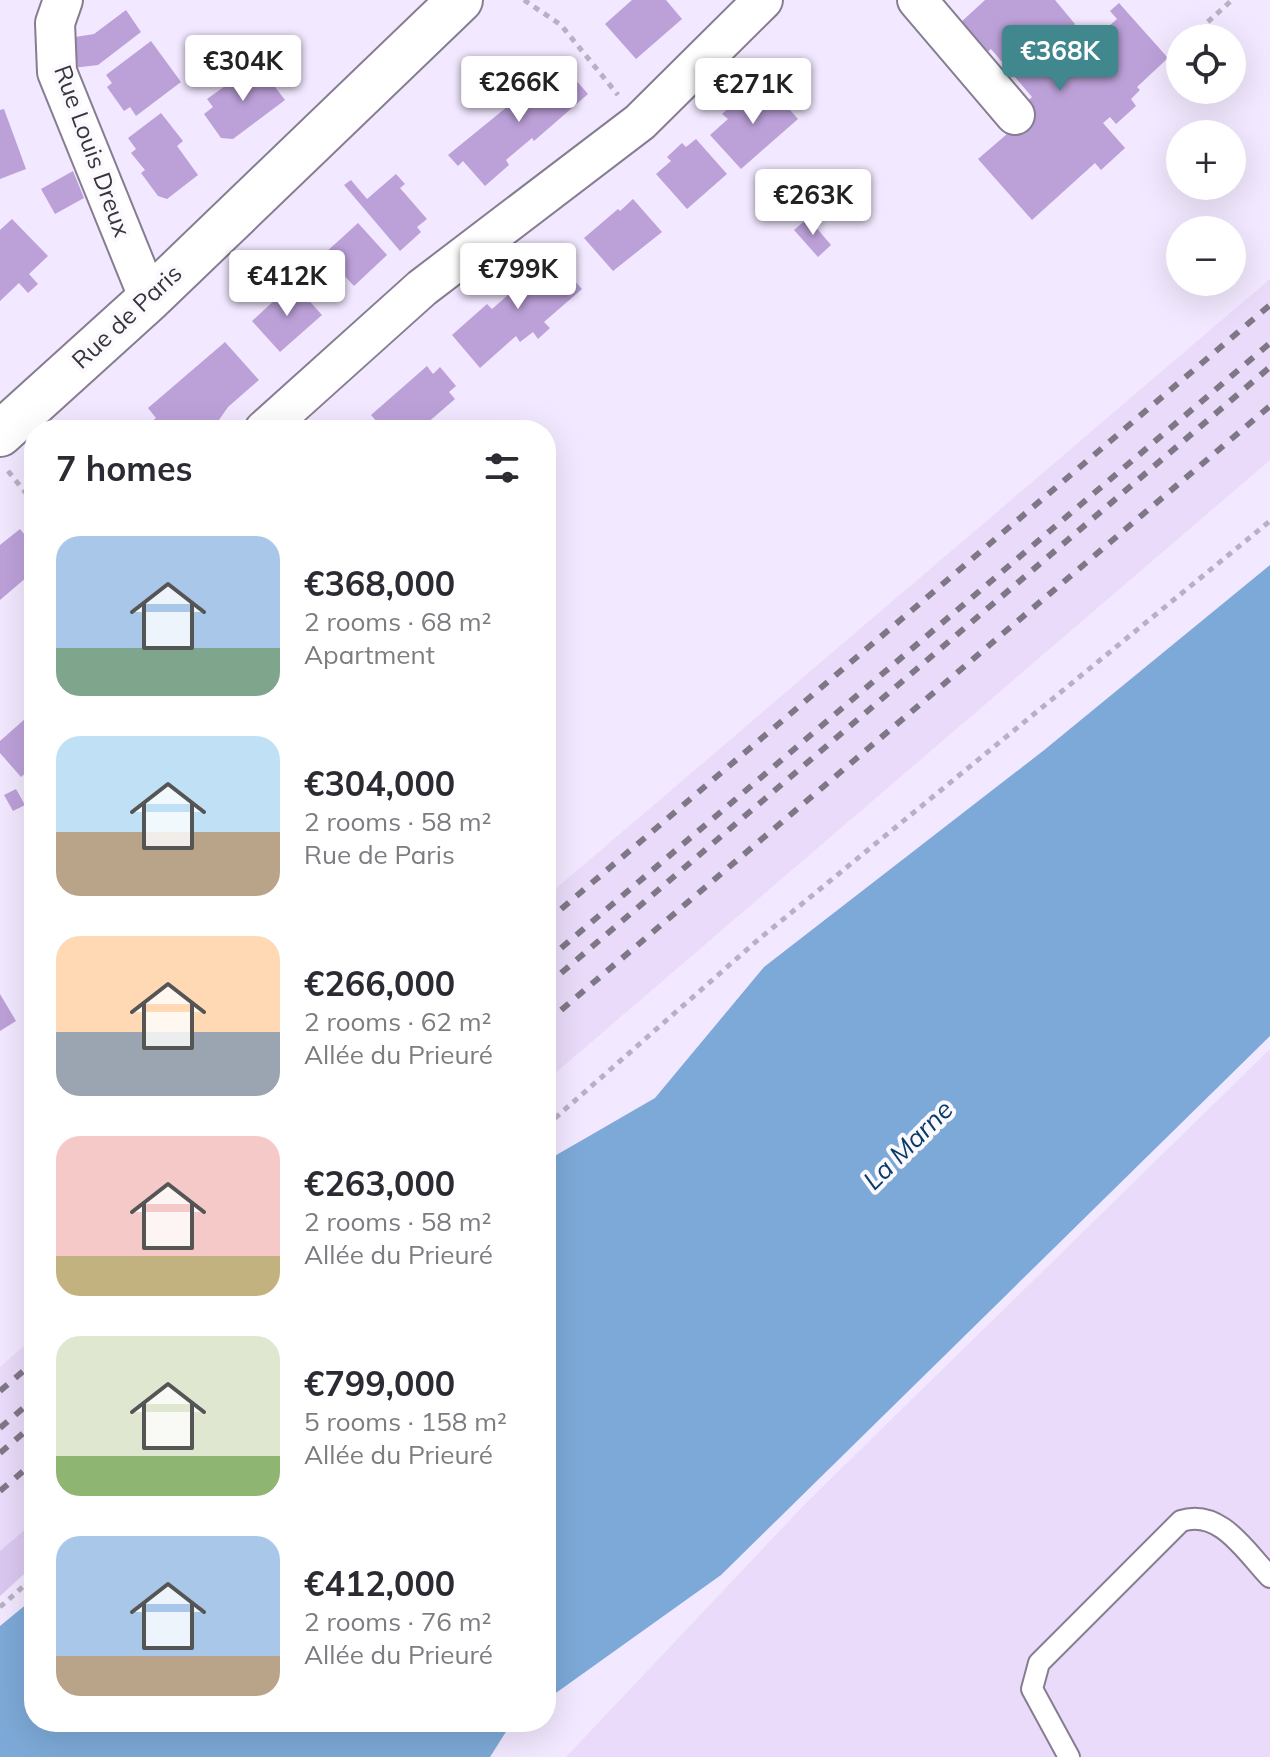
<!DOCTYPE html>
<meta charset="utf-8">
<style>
body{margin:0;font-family:Mulish,sans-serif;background:#f7f7f7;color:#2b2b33;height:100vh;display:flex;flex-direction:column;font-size:30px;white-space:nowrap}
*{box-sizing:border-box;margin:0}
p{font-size:26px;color:#7c7c81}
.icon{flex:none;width:44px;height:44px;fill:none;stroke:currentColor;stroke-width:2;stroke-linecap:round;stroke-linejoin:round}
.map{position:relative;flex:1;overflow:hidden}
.details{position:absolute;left:24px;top:420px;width:532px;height:1312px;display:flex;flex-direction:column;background:#fff;border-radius:32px;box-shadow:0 8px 32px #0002}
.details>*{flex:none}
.controls{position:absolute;left:1166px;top:24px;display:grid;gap:16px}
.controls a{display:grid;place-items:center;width:80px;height:80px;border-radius:50%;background:#fff;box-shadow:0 8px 32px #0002;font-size:40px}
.price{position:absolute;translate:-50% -68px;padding:0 18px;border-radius:8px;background:#fff;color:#222;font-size:26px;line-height:52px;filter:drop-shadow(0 2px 4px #0008)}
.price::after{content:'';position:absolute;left:50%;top:48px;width:24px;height:18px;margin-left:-12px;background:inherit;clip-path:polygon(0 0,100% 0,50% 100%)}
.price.selected{background:#40888d;color:#fff}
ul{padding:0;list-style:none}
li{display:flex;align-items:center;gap:24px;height:200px;padding:0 32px}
li span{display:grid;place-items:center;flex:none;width:224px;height:160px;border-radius:24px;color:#555}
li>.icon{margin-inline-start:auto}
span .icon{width:96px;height:96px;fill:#fffc;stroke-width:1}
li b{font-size:34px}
h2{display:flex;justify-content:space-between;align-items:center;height:96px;padding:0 32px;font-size:34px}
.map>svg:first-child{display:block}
.built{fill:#e9dbf9}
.green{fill:#dbc8f1}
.water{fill:#7da9d8}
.building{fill:#bca1d9}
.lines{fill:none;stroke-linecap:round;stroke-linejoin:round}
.lane-casing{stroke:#877d91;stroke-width:24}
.street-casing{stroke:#877d91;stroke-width:42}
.secondary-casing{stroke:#877d91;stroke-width:48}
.path{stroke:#b9b0c3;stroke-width:5;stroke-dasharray:6 6;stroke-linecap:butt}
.lane{stroke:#fff;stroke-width:20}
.street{stroke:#fff;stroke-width:38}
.secondary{stroke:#fff;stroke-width:44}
.rail{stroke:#7e7886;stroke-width:6;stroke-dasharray:10 10;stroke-linecap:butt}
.labels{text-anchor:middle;stroke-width:8;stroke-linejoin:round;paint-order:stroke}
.street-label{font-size:24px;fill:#38343d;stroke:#fbf9fe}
.water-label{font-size:26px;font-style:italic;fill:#093b67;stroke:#fbf9fe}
</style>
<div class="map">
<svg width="1270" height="1757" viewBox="0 0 1270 1757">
<rect width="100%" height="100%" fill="#f2e8ff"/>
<g class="built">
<polygon points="1270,279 1270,460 546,1081 546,897"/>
<polygon points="1270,1049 1270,1757 566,1757 807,1502"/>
<polygon points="34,1337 34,1522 0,1551 0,1367"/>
</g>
<polygon class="green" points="34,1522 34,1565 0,1596 0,1551"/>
<g class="water">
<polygon points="1270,565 1270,1036 721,1575 546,1700 546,1161 655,1098 764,967 1043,751"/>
<polygon points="34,1598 34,1722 515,1722 509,1727 490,1757 0,1757 0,1626"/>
</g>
<g class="building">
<polygon points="632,0 666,0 682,19 636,59 605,24"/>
<polygon points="985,0 1055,0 1075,24 1072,27 1082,37 1095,25 1101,33 1117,19 1110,11 1119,3 1168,58 1137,87 1140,90 1131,99 1136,106 1116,124 1110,117 1103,123 1125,148 1101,170 1095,163 1032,220 978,159 1030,114 1023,105 1032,97 991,49 986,53 960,23"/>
<polygon points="126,10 141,32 98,65 73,68 75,37 94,34"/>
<polygon points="151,41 181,82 136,116 130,107 124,111 107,87 112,83 106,75"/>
<polygon points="257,63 285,100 233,139 221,138 204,114 213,107 207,99"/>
<polygon points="561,63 588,94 534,141 532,138 506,160 509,165 485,186 463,161 458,166 448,155"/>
<polygon points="484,82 499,99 488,108 474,91"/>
<polygon points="768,85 798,119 741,169 710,135 728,119 722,114 735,102 741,108"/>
<polygon points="4,109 26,169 0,179 0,110"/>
<polygon points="161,113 183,141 177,146 198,175 167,199 158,196 141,173 145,170 131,153 136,149 128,138"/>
<polygon points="696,139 727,174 687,209 656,174 671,161 667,157 682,143 686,147"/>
<polygon points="73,171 84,198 55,214 41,189"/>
<polygon points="396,174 405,184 400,188 427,219 417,227 421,232 400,251 344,185 351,180 367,199"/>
<polygon points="633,199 662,232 613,271 584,238 618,209 620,211"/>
<polygon points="808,218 831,245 818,257 794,230"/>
<polygon points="12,219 48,256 29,274 38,284 28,293 19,283 0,301 0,230"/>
<polygon points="358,223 387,255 354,286 324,254"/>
<polygon points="552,255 582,289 544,322 550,328 538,339 533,332 520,342 516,336 480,368 452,335 487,304 492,309 516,288 511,284 537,261 540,265"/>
<polygon points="293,283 322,315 280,352 252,321"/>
<polygon points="225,342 259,380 228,407 212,430 141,430 156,418 148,408"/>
<polygon points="427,366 433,374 440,367 456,386 449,392 455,399 419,430 384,430 371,415"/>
<polygon points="20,529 34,546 34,571 0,600 0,545"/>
<polygon points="34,711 34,766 21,777 0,753 0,741"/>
<polygon points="16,789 25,805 13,811 4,795"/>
<polygon points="0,994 16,1021 0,1031"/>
</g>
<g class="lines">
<defs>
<path id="lane" d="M1069 1757 1032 1689 1039 1663 1181 1521C1220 1508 1246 1552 1270 1577"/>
<g id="street">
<polyline points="63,0 55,23 57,72 149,299"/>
<polyline points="917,0 1015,115"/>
<polyline points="264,430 422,288 640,122 763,0"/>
</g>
<polyline id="secondary" points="0,434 149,299 460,0"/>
</defs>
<use href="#lane" class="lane-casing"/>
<use href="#street" class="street-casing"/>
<use href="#secondary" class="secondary-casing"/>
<g class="path">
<polyline points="524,0 561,25 618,95"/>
<polyline points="1190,38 1232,0"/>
<polyline points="1177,50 1180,47"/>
<polyline points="8,471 34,503"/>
<polyline points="546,1126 759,939 1270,521"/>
<polyline points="0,1607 34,1577"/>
</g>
<use href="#lane" class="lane"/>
<use href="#street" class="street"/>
<use href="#secondary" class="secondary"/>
<g class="rail">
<polyline points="546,922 1270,305"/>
<polyline points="546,961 1270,343"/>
<polyline points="546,986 1270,367"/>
<polyline points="546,1023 1270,406"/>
<polyline points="0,1391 34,1362"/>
<polyline points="0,1428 34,1399"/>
<polyline points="0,1453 34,1424"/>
<polyline points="0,1491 34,1462"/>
</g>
</g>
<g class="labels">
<g class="street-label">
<text transform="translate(92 151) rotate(70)" y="8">Rue Louis Dreux</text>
<text transform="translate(127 317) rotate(-43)" y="8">Rue de Paris</text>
</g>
<g class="water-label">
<text transform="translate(908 1145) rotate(-45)" y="9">La Marne</text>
</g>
</g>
</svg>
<div class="controls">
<a><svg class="icon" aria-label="locate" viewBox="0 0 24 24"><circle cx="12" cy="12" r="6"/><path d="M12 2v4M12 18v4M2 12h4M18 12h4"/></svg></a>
<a>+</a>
<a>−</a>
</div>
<b class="price selected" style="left:1060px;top:93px">€368K</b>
<b class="price" style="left:243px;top:103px">€304K</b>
<b class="price" style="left:519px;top:124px">€266K</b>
<b class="price" style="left:753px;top:126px">€271K</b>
<b class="price" style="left:813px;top:237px">€263K</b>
<b class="price" style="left:518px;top:311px">€799K</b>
<b class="price" style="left:287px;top:318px">€412K</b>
<section class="details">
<h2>7 homes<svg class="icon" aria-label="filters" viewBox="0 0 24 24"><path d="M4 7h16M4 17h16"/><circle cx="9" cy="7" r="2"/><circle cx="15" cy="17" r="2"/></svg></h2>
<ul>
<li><span style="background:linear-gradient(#a9c7e8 70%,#7fa58c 0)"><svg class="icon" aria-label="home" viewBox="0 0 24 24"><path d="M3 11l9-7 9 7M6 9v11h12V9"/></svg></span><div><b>€368,000</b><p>2 rooms · 68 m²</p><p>Apartment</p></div></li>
<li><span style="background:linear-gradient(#bfe0f5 60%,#b9a48a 0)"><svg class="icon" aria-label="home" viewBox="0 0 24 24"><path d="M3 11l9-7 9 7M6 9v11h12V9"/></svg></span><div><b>€304,000</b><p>2 rooms · 58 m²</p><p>Rue de Paris</p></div></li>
<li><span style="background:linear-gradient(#ffd9b3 60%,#9aa5b1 0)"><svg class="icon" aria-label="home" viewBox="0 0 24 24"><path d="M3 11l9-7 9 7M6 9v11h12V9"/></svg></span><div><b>€266,000</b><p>2 rooms · 62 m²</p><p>Allée du Prieuré</p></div></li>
<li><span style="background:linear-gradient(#f6c9c9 75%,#c2b280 0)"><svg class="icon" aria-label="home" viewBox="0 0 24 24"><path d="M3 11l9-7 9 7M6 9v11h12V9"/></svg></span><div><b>€263,000</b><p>2 rooms · 58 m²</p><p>Allée du Prieuré</p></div></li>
<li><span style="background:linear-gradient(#dfe7d0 75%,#8fb573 0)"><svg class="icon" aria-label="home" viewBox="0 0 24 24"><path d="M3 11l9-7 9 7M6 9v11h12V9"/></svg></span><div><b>€799,000</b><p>5 rooms · 158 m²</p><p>Allée du Prieuré</p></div></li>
<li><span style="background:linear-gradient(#a9c7e8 75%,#b9a48a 0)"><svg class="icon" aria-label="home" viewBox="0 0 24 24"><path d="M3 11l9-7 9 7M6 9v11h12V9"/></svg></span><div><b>€412,000</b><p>2 rooms · 76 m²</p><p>Allée du Prieuré</p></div></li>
</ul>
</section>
</div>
